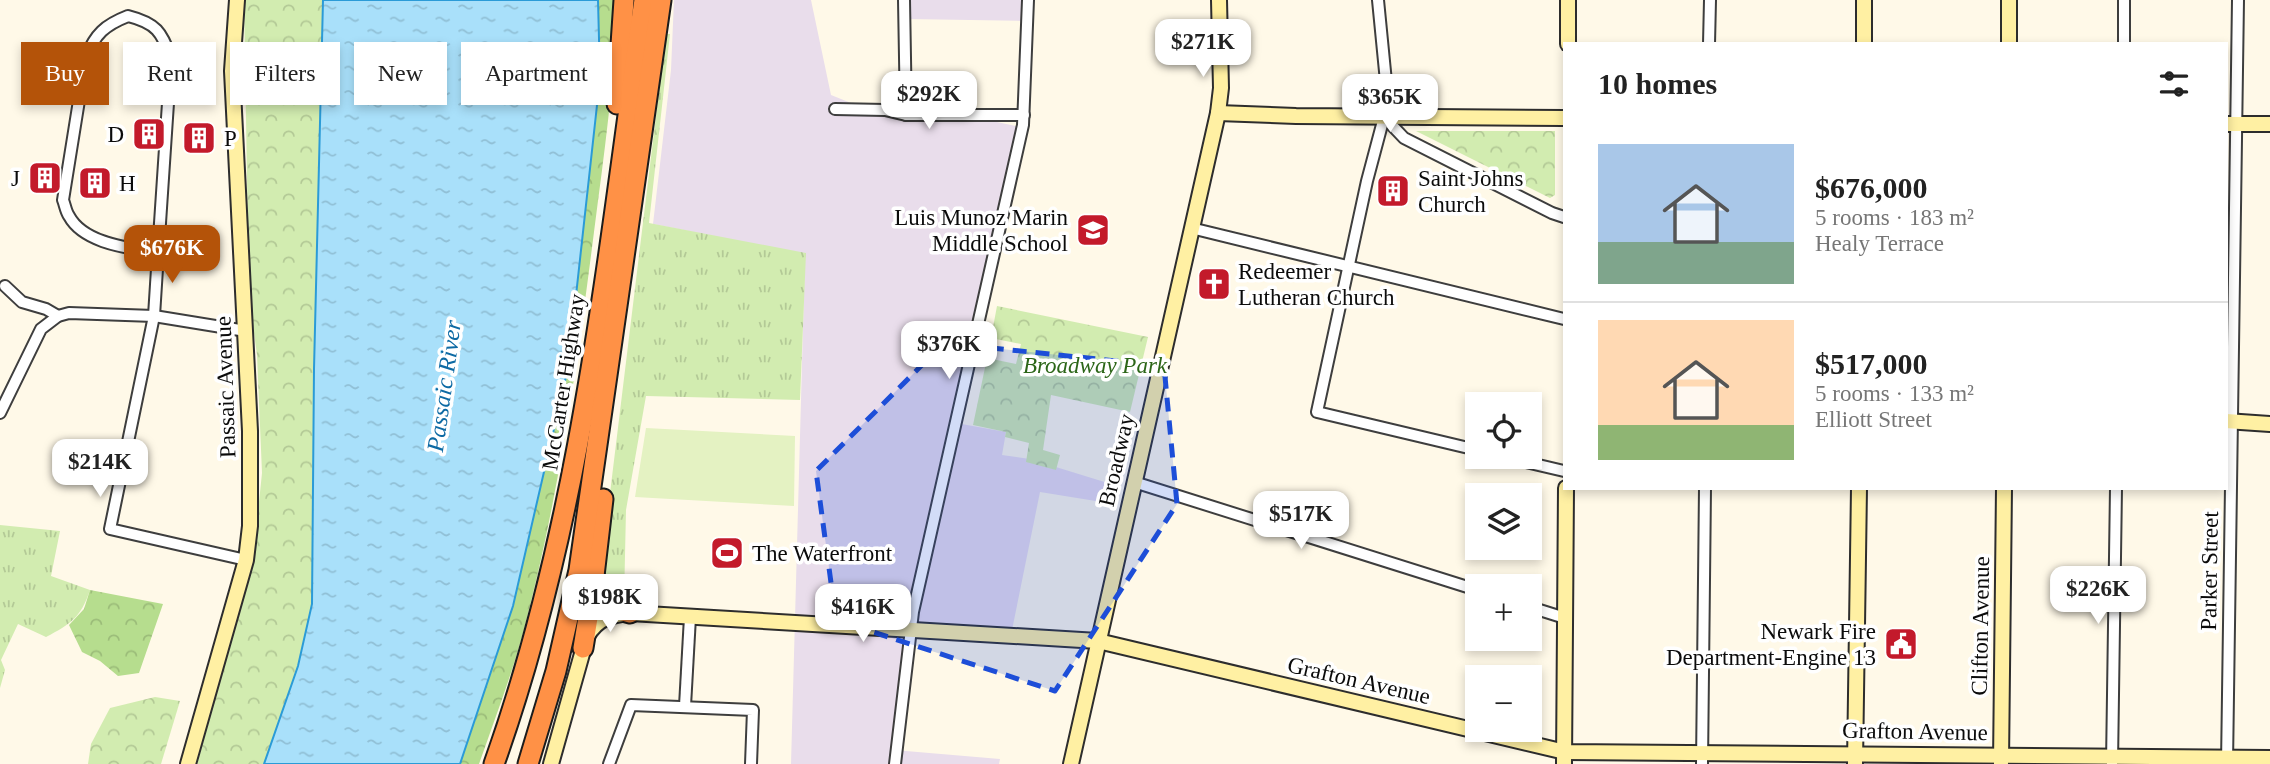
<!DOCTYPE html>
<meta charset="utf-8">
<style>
body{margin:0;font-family:"Times New Roman",serif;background:#f6f6f6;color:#222;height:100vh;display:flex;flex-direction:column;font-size:26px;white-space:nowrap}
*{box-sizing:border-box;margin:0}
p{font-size:23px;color:#767676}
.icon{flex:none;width:38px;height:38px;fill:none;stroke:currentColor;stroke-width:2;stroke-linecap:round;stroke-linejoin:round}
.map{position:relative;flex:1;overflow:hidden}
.sheet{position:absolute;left:1563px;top:42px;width:665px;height:448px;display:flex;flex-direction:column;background:#fff;border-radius:0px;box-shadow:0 4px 10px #0003}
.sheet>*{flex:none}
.top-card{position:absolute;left:21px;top:42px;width:665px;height:63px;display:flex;gap:14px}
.fabs{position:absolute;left:1465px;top:392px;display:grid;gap:14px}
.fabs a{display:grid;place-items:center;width:77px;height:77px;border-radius:0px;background:#fff;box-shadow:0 4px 10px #0003;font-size:35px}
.price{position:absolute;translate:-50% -60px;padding:0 16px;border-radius:14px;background:#fff;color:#222;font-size:23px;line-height:46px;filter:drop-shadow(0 2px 4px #0008)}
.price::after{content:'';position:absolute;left:50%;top:42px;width:21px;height:16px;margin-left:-10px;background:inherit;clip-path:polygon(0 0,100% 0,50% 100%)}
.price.current{background:#b45309;color:#fff}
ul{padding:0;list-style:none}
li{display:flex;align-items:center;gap:21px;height:175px;padding:0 35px}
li+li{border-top:2px solid #e0e0e0}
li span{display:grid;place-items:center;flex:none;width:196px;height:140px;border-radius:0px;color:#555}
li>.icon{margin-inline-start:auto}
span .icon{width:84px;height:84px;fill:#fffc;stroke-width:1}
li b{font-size:30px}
h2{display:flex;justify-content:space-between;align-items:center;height:84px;padding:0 35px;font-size:30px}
.tag{padding:0 24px;border-radius:0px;background:#fff;box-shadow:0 4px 10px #0003;font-size:24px;line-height:63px}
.tag.current{background:#b45309;color:#fff}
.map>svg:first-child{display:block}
.industrial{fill:#e9ddeb}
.grass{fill:url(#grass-tufts)}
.forest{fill:url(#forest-crowns)}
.park{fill:url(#park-crowns)}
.pitch{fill:#e4f2c2}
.water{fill:url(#water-ripples);stroke:#2b9bd7;stroke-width:2}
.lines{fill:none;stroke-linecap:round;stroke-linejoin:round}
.street-casing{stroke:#3e3e3e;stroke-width:14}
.secondary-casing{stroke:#2d2d2d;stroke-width:18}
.highway-casing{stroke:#1c1c1c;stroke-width:23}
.street{stroke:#fff;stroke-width:10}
.secondary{stroke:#fff0a3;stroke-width:14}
.highway{stroke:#ff9146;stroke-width:19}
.marked{fill:#1d4ed8;fill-opacity:0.2;stroke:#1d4ed8;stroke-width:5;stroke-dasharray:14 9;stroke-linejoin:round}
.labels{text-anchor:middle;stroke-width:7;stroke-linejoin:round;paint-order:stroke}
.poi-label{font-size:23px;fill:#0b0b0b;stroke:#fff;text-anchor:start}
.park-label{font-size:23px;font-style:italic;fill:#2c6618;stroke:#fff}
.street-label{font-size:23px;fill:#0b0b0b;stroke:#fff}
.water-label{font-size:24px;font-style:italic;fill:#0d6aa4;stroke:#fff}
</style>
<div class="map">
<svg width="2270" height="764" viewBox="0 0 2270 764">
<defs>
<pattern id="grass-tufts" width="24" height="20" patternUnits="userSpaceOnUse" patternTransform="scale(1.75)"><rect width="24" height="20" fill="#d2ecb0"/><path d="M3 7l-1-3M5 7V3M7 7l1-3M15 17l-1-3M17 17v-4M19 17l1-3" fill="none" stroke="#b3c996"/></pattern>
<pattern id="forest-crowns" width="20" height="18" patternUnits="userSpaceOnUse" patternTransform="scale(1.75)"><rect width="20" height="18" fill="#b6dd8e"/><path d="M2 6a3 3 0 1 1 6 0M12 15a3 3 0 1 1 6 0" fill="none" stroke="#9bbc79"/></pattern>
<pattern id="park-crowns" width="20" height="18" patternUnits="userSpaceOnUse" patternTransform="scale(1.75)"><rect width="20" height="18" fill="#d2ecb0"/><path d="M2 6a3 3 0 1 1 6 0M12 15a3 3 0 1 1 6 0" fill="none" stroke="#b3c996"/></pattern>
<pattern id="water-ripples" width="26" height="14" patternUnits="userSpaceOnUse" patternTransform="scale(1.75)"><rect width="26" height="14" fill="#a9e0fa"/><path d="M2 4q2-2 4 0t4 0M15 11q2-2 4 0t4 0" fill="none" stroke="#90bfd5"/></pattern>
</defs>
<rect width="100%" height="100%" fill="#fff9e8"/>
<g class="industrial">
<polygon points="674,0 811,0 831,95 871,111 903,102 1020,127 956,423 1006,432 1002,455 1030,459 1111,484 1108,503 1040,492 1011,635 908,629 894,750 1000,759 999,764 791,764 805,254 653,224 671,70"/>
<polygon points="906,0 1026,0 1026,21 906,19"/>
</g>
<g class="grass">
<polygon points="666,34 670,34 649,223 806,253 800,400 646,396 626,510 624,601 612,600 601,567"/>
<path d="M0 525 60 531 51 576 90 590C81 617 71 624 46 637L18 624 1 660 5 670 0 688Z"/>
</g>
<g class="forest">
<path d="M598 0H617C615 78 604 155 594 232 577 366 558 502 523 633 511 677 494 721 479 764H460L513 606 568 368 600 78Z"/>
<polygon points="90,590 163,604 139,673 118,676 100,661 82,652 69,625 84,609"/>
</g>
<g class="park">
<polygon points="244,0 323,0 314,369 312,604 298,666 264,764 197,764 253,560 262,473 257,355 249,297"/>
<polygon points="1416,131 1555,131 1555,195 1550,198"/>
<polygon points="997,306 1148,337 1130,412 1051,395 1043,450 1060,455 1056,470 1026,462 1029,443 1005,437 1006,432 973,425 987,358 1016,364 1021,344 991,338"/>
<polygon points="155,697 180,701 161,764 88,764 91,744 110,708"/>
</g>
<polygon class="pitch" points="646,428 795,436 794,506 635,497"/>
<polygon class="water" points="323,0 598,0 600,78 568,368 513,606 460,764 264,764 298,666 312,604 314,369"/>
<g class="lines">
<defs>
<g id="street">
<polyline points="904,0 906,115"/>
<polyline points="1378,0 1388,102 1367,181 1317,412 1477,450"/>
<path d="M128 16C156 23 162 32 171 58L158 253C130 248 84 244 69 216 66 212 65 205 63 200L86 57C95 34 105 25 128 16Z"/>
<polyline points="1709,44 1710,0"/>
<polyline points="2124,44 2124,0"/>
<polyline points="835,109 885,110 906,115 1024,115"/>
<polyline points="1384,117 1404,138 1552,213 1564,217"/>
<polyline points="1191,228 1564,319"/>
<polyline points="158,253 154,316 110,529 246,560"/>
<polyline points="5,286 22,302 46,309 58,316"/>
<polyline points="0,413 41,329 58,316 69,313 154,316 246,331"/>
<polyline points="1504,457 1564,471"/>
<polyline points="1134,482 1477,590"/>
<polyline points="1530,607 1565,618"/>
<polyline points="685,706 690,617"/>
<polyline points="609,764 631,705 753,710 751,764"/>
<polyline points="895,764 913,612 1023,125 1028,0"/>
<polyline points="1702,764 1705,488"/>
<polyline points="2112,764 2116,488"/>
<polyline points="2227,764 2238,0"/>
</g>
<g id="secondary">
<polyline points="1568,44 1568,0"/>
<polyline points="1864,44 1864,0"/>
<polyline points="2009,44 2009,0"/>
<polyline points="1218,113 1296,116 1564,118"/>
<polyline points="2226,124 2270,124"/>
<polyline points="2226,421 2270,424"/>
<polyline points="2001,763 2004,488"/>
<polyline points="188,764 246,560 250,526 250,431 232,71 237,0"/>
<path d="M551 764 587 636C598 618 610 615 630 613L1098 641 1565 752 2270 758"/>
<polyline points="1071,764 1218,113 1221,88 1219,0"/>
<polyline points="1564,764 1566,488"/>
<polyline points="1855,764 1859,488"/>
</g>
<g id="highway">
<polyline points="617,104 624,0"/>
<path d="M595 578C599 599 609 608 630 613"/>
<polyline points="583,648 592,593 603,499"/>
<path d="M494 764C582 517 607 258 644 0"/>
<polyline points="528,764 556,671 579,570 661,0"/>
</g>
</defs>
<use href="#street" class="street-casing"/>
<use href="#secondary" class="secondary-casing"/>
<use href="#highway" class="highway-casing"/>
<use href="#street" class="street"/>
<use href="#secondary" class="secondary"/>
<use href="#highway" class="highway"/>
</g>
<path class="marked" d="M944 343 1164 366 1177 504 1055 691 836 620 816 471Z"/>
<defs>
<symbol id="building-square" viewBox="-11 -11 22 22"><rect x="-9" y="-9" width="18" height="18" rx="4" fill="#c31a2b" stroke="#fff"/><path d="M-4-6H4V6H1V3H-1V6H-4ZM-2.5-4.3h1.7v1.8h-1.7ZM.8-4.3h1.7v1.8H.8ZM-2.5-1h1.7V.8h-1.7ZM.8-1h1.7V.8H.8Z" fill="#fff"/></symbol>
<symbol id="school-square" viewBox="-11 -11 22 22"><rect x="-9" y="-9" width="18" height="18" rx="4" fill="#c31a2b" stroke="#fff"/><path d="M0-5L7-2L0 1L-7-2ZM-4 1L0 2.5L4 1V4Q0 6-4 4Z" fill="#fff"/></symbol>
<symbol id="church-square" viewBox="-11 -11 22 22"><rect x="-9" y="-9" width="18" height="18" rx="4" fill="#c31a2b" stroke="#fff"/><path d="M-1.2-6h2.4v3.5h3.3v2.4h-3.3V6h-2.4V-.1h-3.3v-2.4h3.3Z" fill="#fff"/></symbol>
<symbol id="stadium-square" viewBox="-11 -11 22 22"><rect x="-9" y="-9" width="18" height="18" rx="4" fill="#c31a2b" stroke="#fff"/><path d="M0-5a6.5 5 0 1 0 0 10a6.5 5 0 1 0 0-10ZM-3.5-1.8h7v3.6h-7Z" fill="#fff"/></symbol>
<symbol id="civic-square" viewBox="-11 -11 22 22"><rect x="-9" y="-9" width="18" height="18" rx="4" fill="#c31a2b" stroke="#fff"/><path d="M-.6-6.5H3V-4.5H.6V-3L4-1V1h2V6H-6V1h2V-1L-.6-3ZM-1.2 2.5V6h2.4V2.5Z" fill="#fff"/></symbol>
</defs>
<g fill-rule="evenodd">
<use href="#building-square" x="130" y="115" width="38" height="38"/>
<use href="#building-square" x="180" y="119" width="38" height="38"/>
<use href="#building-square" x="26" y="159" width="38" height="38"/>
<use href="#building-square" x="76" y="164" width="38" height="38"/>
<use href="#building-square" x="1374" y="172" width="38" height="38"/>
<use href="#school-square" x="1074" y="211" width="38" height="38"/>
<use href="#church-square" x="1195" y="265" width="38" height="38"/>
<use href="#stadium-square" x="708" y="534" width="38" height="38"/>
<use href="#civic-square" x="1882" y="625" width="38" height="38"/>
</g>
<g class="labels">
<g class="poi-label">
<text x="124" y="142" text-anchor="end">D</text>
<text x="224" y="146">P</text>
<text x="20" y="186" text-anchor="end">J</text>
<text x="1418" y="186">Saint Johns<tspan x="1418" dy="26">Church</tspan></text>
<text x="119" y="191">H</text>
<text x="1068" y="225" text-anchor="end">Luis Munoz Marin<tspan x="1068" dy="26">Middle School</tspan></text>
<text x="1238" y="279">Redeemer<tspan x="1238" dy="26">Lutheran Church</tspan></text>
<text x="752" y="561">The Waterfront</text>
<text x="1876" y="639" text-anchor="end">Newark Fire<tspan x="1876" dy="26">Department-Engine 13</tspan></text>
</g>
<g class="park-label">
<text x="1095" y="373">Broadway Park</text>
</g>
<g class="street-label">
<text transform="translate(563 382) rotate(-81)" y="8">McCarter Highway</text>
<text transform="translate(225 387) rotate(-92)" y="8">Passaic Avenue</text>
<text transform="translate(1116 460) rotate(-77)" y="8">Broadway</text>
<text transform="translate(2209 571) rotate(-89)" y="8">Parker Street</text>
<text transform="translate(1980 626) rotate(-89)" y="8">Clifton Avenue</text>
<text transform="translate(1359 680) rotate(13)" y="8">Grafton Avenue</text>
<text transform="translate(1915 731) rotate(1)" y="8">Grafton Avenue</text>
</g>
<g class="water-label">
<text transform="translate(444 386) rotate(-82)" y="8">Passaic River</text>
</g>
</g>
</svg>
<div class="fabs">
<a><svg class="icon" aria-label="locate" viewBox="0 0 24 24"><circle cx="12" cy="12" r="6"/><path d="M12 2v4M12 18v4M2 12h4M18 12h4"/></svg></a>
<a><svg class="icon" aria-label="layers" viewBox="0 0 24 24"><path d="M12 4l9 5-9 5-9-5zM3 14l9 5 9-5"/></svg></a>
<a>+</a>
<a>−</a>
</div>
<b class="price" style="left:1203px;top:79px">$271K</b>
<b class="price" style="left:929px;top:131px">$292K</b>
<b class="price" style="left:1390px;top:134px">$365K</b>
<b class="price current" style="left:172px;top:285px">$676K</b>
<b class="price" style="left:949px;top:381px">$376K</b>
<b class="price" style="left:100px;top:499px">$214K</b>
<b class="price" style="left:1301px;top:551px">$517K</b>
<b class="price" style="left:2098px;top:626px">$226K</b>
<b class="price" style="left:610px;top:634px">$198K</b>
<b class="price" style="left:863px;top:644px">$416K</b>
<div class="top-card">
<a class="tag current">Buy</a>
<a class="tag">Rent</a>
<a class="tag">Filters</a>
<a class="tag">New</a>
<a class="tag">Apartment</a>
</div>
<section class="sheet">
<h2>10 homes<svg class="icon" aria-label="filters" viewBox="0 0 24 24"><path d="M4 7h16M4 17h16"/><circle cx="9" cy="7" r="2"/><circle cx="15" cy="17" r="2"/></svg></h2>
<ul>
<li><span style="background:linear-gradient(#a9c7e8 70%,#7fa58c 0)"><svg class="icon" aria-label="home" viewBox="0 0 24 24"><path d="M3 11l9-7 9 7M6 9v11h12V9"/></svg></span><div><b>$676,000</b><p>5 rooms · 183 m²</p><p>Healy Terrace</p></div></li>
<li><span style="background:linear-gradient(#ffd9b3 75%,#8fb573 0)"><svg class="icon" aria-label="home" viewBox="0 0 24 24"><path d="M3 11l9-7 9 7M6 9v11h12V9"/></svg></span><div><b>$517,000</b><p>5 rooms · 133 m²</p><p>Elliott Street</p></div></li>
</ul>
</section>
</div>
